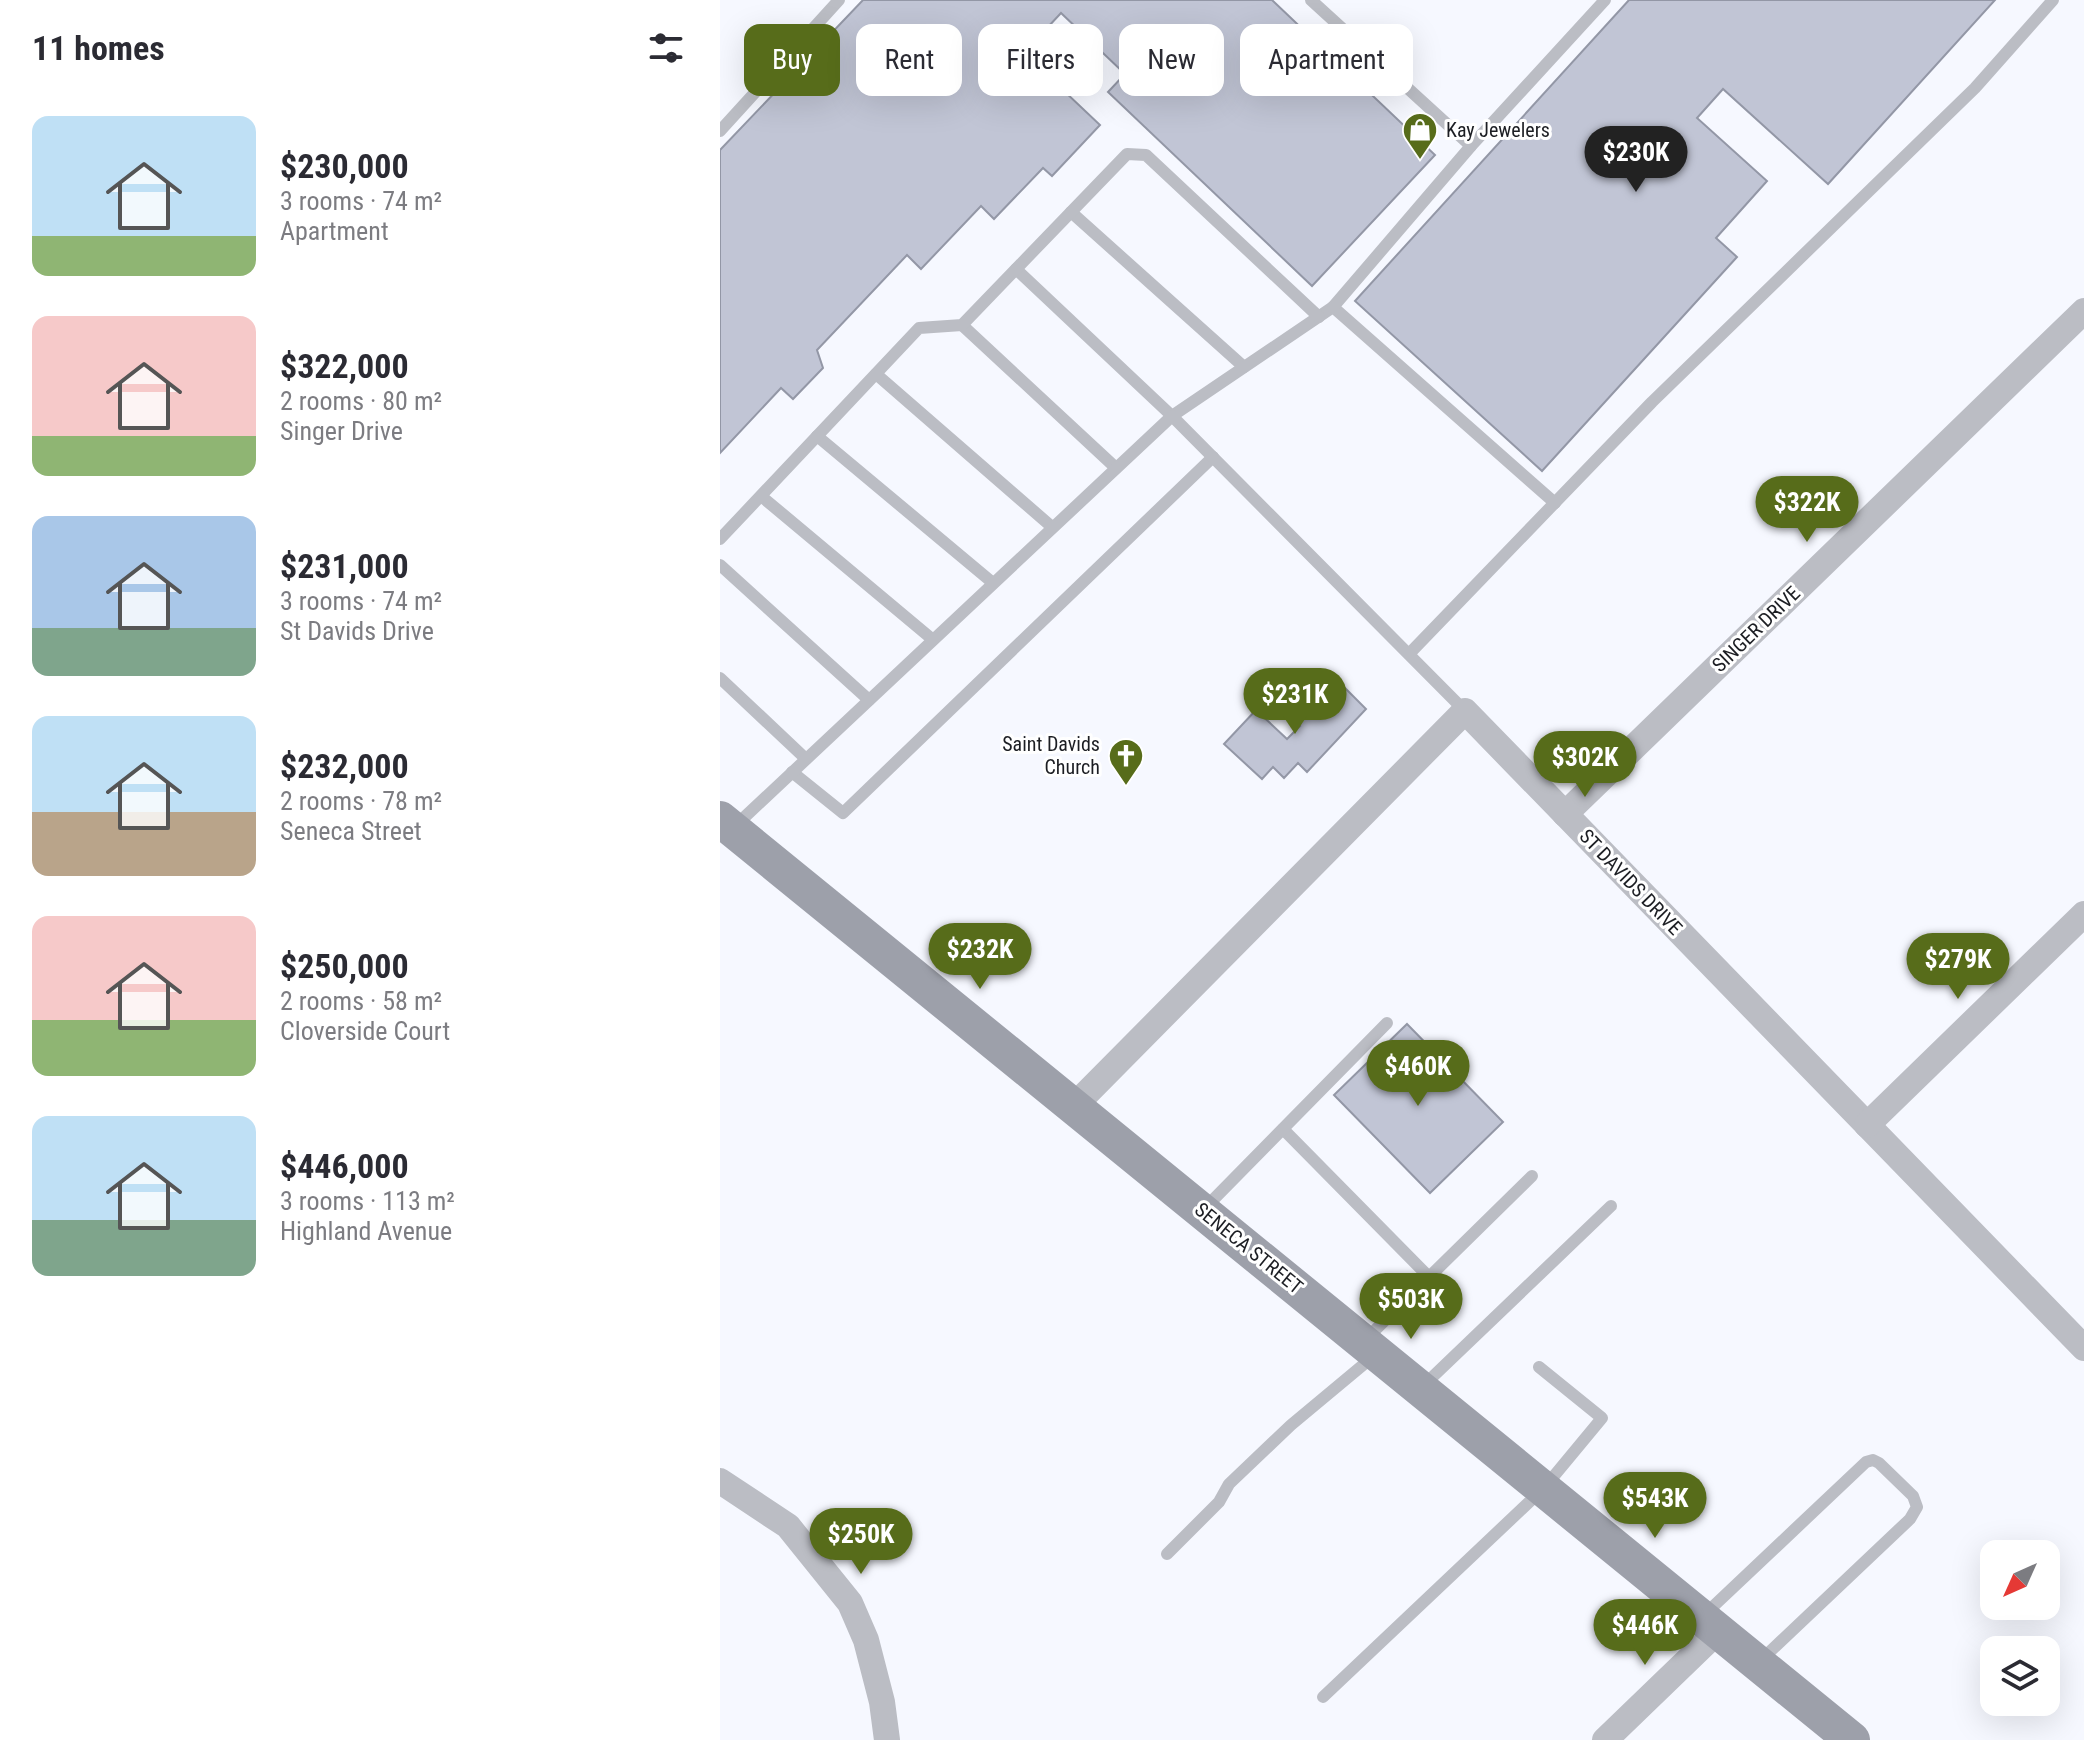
<!DOCTYPE html>
<meta charset="utf-8">
<style>
body{margin:0;font-family:"Roboto Condensed",sans-serif;background:#f2f2f3;color:#2b2b33;height:100vh;display:flex;flex-direction:column;font-size:30px;white-space:nowrap}
*{box-sizing:border-box;margin:0}
p{font-size:26px;color:#7c7c81}
.icon{flex:none;width:44px;height:44px;fill:none;stroke:currentColor;stroke-width:2;stroke-linecap:round;stroke-linejoin:round}
.map{position:relative;flex:1;overflow:hidden}
.drawer{display:flex;flex-direction:column;background:#fff;width:720px}
.drawer>*{flex:none}
.guide{position:absolute;left:24px;top:24px;width:760px;height:72px;display:flex;gap:16px}
.needle{width:52px;rotate:225deg}
.tools{position:absolute;left:1260px;top:1540px;display:grid;gap:16px}
.tools a{display:grid;place-items:center;width:80px;height:80px;border-radius:16px;background:#fff;box-shadow:0 8px 32px #0002;font-size:40px}
.price{position:absolute;translate:-50% -68px;padding:0 18px;border-radius:28px;background:#576c1a;color:#fff;font-size:26px;line-height:52px;filter:drop-shadow(0 2px 4px #0008)}
.price::after{content:'';position:absolute;left:50%;top:48px;width:24px;height:18px;margin-left:-12px;background:inherit;clip-path:polygon(0 0,100% 0,50% 100%)}
.price.current{background:#222;color:#fff}
ul{padding:0;list-style:none}
li{display:flex;align-items:center;gap:24px;height:200px;padding:0 32px}
li span{display:grid;place-items:center;flex:none;width:224px;height:160px;border-radius:16px;color:#555}
li>.icon{margin-inline-start:auto}
span .icon{width:96px;height:96px;fill:#fffc;stroke-width:1}
li b{font-size:34px}
h2{display:flex;justify-content:space-between;align-items:center;height:96px;padding:0 32px;font-size:34px}
.pill{padding:0 28px;border-radius:16px;background:#fff;box-shadow:0 8px 32px #0002;font-size:28px;line-height:72px}
.pill.current{background:#576c1a;color:#fff}
main{display:flex;flex:1;min-height:0}
.map>svg:first-child{display:block}
.building{fill:#c1c5d5;stroke:#9397a6;stroke-width:2}
.lines{fill:none;stroke-linecap:round;stroke-linejoin:round}
.lane{stroke:#bbbdc4;stroke-width:12}
.street{stroke:#bbbdc4;stroke-width:26}
.secondary{stroke:#9da0aa;stroke-width:36}
.labels{text-anchor:middle;stroke-width:6;stroke-linejoin:round;paint-order:stroke}
.poi-label{font-size:20px;fill:#1c1e23;stroke:#fff;text-anchor:start}
.street-label{font-size:20px;fill:#1c1e23;stroke:#fff}
</style>
<main>
<section class="drawer">
<h2>11 homes<svg class="icon" aria-label="filters" viewBox="0 0 24 24"><path d="M4 7h16M4 17h16"/><circle cx="9" cy="7" r="2"/><circle cx="15" cy="17" r="2"/></svg></h2>
<ul>
<li><span style="background:linear-gradient(#bfe0f5 75%,#8fb573 0)"><svg class="icon" aria-label="home" viewBox="0 0 24 24"><path d="M3 11l9-7 9 7M6 9v11h12V9"/></svg></span><div><b>$230,000</b><p>3 rooms · 74 m²</p><p>Apartment</p></div></li>
<li><span style="background:linear-gradient(#f6c9c9 75%,#8fb573 0)"><svg class="icon" aria-label="home" viewBox="0 0 24 24"><path d="M3 11l9-7 9 7M6 9v11h12V9"/></svg></span><div><b>$322,000</b><p>2 rooms · 80 m²</p><p>Singer Drive</p></div></li>
<li><span style="background:linear-gradient(#a9c7e8 70%,#7fa58c 0)"><svg class="icon" aria-label="home" viewBox="0 0 24 24"><path d="M3 11l9-7 9 7M6 9v11h12V9"/></svg></span><div><b>$231,000</b><p>3 rooms · 74 m²</p><p>St Davids Drive</p></div></li>
<li><span style="background:linear-gradient(#bfe0f5 60%,#b9a48a 0)"><svg class="icon" aria-label="home" viewBox="0 0 24 24"><path d="M3 11l9-7 9 7M6 9v11h12V9"/></svg></span><div><b>$232,000</b><p>2 rooms · 78 m²</p><p>Seneca Street</p></div></li>
<li><span style="background:linear-gradient(#f6c9c9 65%,#8fb573 0)"><svg class="icon" aria-label="home" viewBox="0 0 24 24"><path d="M3 11l9-7 9 7M6 9v11h12V9"/></svg></span><div><b>$250,000</b><p>2 rooms · 58 m²</p><p>Cloverside Court</p></div></li>
<li><span style="background:linear-gradient(#bfe0f5 65%,#7fa58c 0)"><svg class="icon" aria-label="home" viewBox="0 0 24 24"><path d="M3 11l9-7 9 7M6 9v11h12V9"/></svg></span><div><b>$446,000</b><p>3 rooms · 113 m²</p><p>Highland Avenue</p></div></li>
</ul>
</section>
<div class="map">
<svg width="1364" height="1740" viewBox="0 0 1364 1740">
<rect width="100%" height="100%" fill="#f6f8ff"/>
<g class="building">
<polygon points="143,0 552,0 715,155 592,286 388,92 405,74 341,13 313,43 334,63 325,73 380,125 332,176 323,168 274,219 261,206 201,269 187,255 97,350 103,368 73,399 61,388 0,453 0,150"/>
<polygon points="909,0 1275,0 1108,184 1003,89 977,118 1047,181 996,238 1017,257 822,471 635,301"/>
<polygon points="622,685 646,709 587,772 578,763 564,778 553,767 542,779 504,744 536,710 567,739 580,726 565,712 576,700 593,716"/>
<polygon points="687,1024 783,1122 710,1193 614,1095"/>
</g>
<g class="lines">
<g class="lane">
<polyline points="591,0 751,146"/>
<polyline points="0,131 119,0"/>
<polyline points="351,212 524,367"/>
<polyline points="296,269 452,416 613,307 835,503"/>
<polyline points="613,307 751,146 885,0"/>
<polyline points="242,325 396,468"/>
<polyline points="156,374 332,527"/>
<polyline points="97,436 273,583"/>
<polyline points="41,496 212,639"/>
<polyline points="0,539 199,328 242,325 407,154 426,155 599,317"/>
<polyline points="0,565 149,700"/>
<polyline points="689,654 932,402 1255,88 1333,0"/>
<polyline points="0,678 86,759"/>
<polyline points="72,772 123,813 493,457"/>
<polyline points="14,827 452,416 745,711"/>
<polyline points="563,1129 709,1277"/>
<polyline points="485,1208 667,1023"/>
<polyline points="646,1339 812,1176"/>
<polyline points="703,1386 891,1206"/>
<polyline points="447,1554 499,1502 509,1484 571,1425 655,1355"/>
<polyline points="983,1616 1146,1462 1153,1460 1159,1463 1193,1496 1197,1507 1190,1519 1040,1661"/>
<polyline points="603,1697 824,1488 882,1418 819,1367"/>
</g>
<g class="street">
<polyline points="845,814 1364,311"/>
<polyline points="355,1105 745,711 1364,1348"/>
<polyline points="1147,1125 1364,914"/>
<polyline points="0,1481 68,1526 130,1603 146,1640 162,1702 167,1740"/>
<polyline points="885,1740 998,1631"/>
</g>
<polyline class="secondary" points="0,819 1132,1740"/>
</g>
<defs>
<symbol id="shop-pin" viewBox="-11 -11 22 30"><path d="M0 17L-7.5 6A9.5 9.5 0 1 1 7.5 6Z" fill="#576c1a" stroke="#fff"/><path d="M-5-2.5h2.3a2.7 3.5 0 0 1 5.4 0H5L5.5 6h-11ZM-1.5-2.5h3a1.5 2.3 0 0 0-3 0Z" fill="#fff"/></symbol>
<symbol id="church-pin" viewBox="-11 -11 22 30"><path d="M0 17L-7.5 6A9.5 9.5 0 1 1 7.5 6Z" fill="#576c1a" stroke="#fff"/><path d="M-1.2-6h2.4v3.5h3.3v2.4h-3.3V6h-2.4V-.1h-3.3v-2.4h3.3Z" fill="#fff"/></symbol>
</defs>
<g fill-rule="evenodd">
<use href="#shop-pin" x="680" y="110" width="40" height="54"/>
<use href="#church-pin" x="386" y="736" width="40" height="54"/>
</g>
<g class="labels">
<g class="poi-label">
<text x="726" y="137">Kay Jewelers</text>
<text x="380" y="751" text-anchor="end">Saint Davids<tspan x="380" dy="23">Church</tspan></text>
</g>
<g class="street-label">
<text transform="translate(1036 629) rotate(-44)" y="7">SINGER DRIVE</text>
<text transform="translate(911 882) rotate(46)" y="7">ST DAVIDS DRIVE</text>
<text transform="translate(529 1248) rotate(39)" y="7">SENECA STREET</text>
</g>
</g>
</svg>
<div class="tools">
<a><svg class="needle" viewBox="-14 -14 28 28"><path d="M0-13l5 13h-10z" fill="#e53935"/><path d="M0 13l5-13h-10z" fill="#7c7c81"/></svg></a>
<a><svg class="icon" aria-label="layers" viewBox="0 0 24 24"><path d="M12 4l9 5-9 5-9-5zM3 14l9 5 9-5"/></svg></a>
</div>
<b class="price current" style="left:916px;top:194px">$230K</b>
<b class="price" style="left:1087px;top:544px">$322K</b>
<b class="price" style="left:575px;top:736px">$231K</b>
<b class="price" style="left:865px;top:799px">$302K</b>
<b class="price" style="left:260px;top:991px">$232K</b>
<b class="price" style="left:1238px;top:1001px">$279K</b>
<b class="price" style="left:698px;top:1108px">$460K</b>
<b class="price" style="left:691px;top:1341px">$503K</b>
<b class="price" style="left:935px;top:1540px">$543K</b>
<b class="price" style="left:141px;top:1576px">$250K</b>
<b class="price" style="left:925px;top:1667px">$446K</b>
<div class="guide">
<a class="pill current">Buy</a>
<a class="pill">Rent</a>
<a class="pill">Filters</a>
<a class="pill">New</a>
<a class="pill">Apartment</a>
</div>
</div>
</main>
